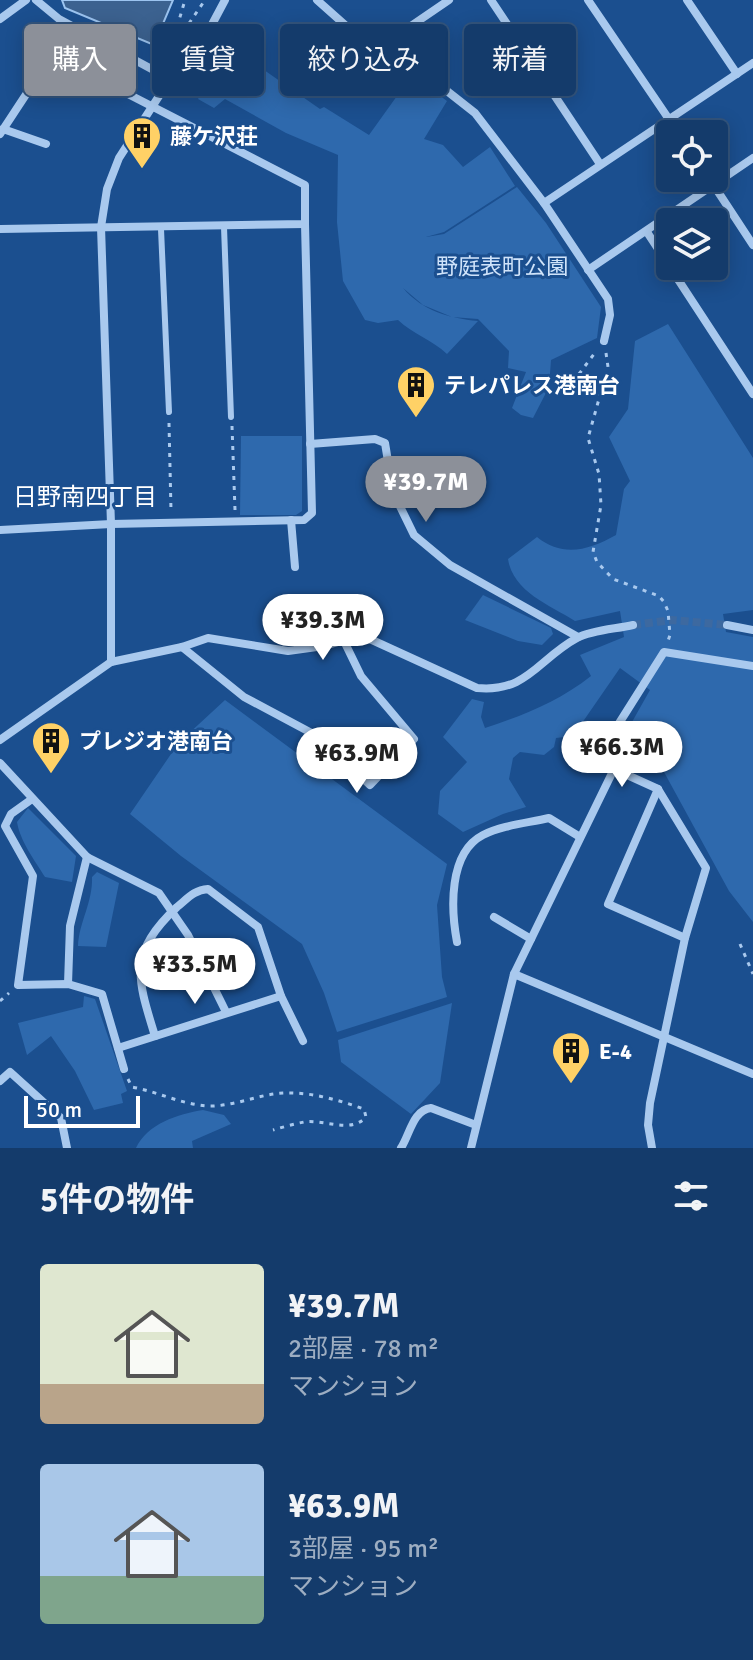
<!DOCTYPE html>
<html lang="ja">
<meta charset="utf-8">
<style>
body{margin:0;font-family:Signika,"Noto Sans JP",sans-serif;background:#1d4271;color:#f1f3f6;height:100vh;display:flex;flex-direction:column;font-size:30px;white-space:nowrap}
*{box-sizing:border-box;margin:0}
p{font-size:26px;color:#9dadc1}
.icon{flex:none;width:44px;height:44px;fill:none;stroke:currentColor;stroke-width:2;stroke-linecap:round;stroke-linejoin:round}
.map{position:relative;height:1148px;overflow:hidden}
.side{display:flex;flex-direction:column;background:#143b6b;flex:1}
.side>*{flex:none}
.top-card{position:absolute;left:24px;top:24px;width:706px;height:72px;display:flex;gap:16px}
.buttons{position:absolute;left:656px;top:120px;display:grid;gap:16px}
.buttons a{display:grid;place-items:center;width:72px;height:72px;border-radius:8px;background:#143b6b;box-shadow:0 4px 20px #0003,0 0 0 2px #33557e;font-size:40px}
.scale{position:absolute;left:24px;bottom:20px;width:116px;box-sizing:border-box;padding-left:8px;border:4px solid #fff;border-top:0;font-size:22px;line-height:28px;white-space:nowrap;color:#fff;-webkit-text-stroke:6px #1b4f8f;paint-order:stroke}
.price{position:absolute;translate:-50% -68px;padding:0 18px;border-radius:28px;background:#fff;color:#222;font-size:26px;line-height:52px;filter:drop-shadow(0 2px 4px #0008)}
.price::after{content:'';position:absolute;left:50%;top:48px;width:24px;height:18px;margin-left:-12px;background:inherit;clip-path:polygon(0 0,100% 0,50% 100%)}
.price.current{background:#8c9099;color:#fff}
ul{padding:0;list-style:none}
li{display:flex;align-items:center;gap:24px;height:200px;padding:0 40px}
li span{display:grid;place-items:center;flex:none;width:224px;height:160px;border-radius:8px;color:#555}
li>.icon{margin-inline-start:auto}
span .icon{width:96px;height:96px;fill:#fffc;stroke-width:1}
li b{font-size:34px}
h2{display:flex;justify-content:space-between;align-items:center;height:96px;padding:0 40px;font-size:34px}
.chip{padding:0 28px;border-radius:8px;background:#143b6b;box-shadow:0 4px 20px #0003,0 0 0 2px #33557e;font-size:28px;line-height:72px}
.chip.current{background:#8c9099;color:#fff}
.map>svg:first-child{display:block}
.green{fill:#2e69ad}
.water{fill:#3c6290;stroke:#9cc4f0;stroke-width:2}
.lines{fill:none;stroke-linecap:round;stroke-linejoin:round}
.street-tunnel{stroke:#3d69a0;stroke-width:8;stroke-dasharray:8 4;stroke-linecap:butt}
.path{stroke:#a9c9ee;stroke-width:3;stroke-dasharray:4 6;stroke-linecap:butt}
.lane{stroke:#a9c9ee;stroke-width:6}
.street{stroke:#a9c9ee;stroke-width:8}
.labels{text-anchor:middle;stroke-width:6;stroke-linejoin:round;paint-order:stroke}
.poi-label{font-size:22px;font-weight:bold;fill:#fff;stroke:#1b4f8f;text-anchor:start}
.park-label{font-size:22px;fill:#cfe3fa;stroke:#1b4f8f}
.neighbourhood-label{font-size:24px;fill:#fff;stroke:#1b4f8f}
</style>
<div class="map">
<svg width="753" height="1148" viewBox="0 0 753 1148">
<rect width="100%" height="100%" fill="#1b4f8f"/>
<g class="green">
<path d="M215 36 320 109 324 107 369 135 412 75 447 101 424 139 443 145 463 167 490 147 515 186 444 232 426 237 444 234 517 187 546 223 601 307 597 338 551 360 549 387 533 418 521 415 512 408 526 372 508 368 509 351 478 319 452 317 423 305 403 288C423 311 448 318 478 321L447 354C432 340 413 334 398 320L378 323 365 320 343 281 337 222 338 155 286 133 225 99 214 108 198 99 204 89 184 77Z"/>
<path d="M668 324 753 458V610L723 614 726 632 753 637V922L729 891 664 772 622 751 623 738 650 690 620 668 573 736 556 738 554 747 544 755 520 752 513 758 509 779 526 807 503 814 463 832 438 814 440 791 467 762 443 737 472 699 484 702 481 717 485 728C524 715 558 702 591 676L580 655 624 637 620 611 575 621C550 605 513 592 508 559L537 537C563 558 589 550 616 535L624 489 630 481 609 437 628 409 635 341Z"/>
<polygon points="241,436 302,436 302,511 296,515 240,515"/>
<polygon points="483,595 551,628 553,634 542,645 518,641 465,620"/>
<polygon points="225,700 447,864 437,905 442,977 447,997 337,1032 324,993 302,944 181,856 130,814 171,754 186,736"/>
<path d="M28 808 76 856 72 882 45 877C35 861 20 841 17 822Z"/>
<path d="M97 872 119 883 106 947 78 946C79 922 93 902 92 877Z"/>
<polygon points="84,996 95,999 127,1091 121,1094 123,1103 94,1110 75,1071 51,1036 27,1055 18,1023 83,1007"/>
<polygon points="452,1003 440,1083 411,1114 341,1062 338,1040"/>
<path d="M203 1110 224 1115 231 1124 192 1141 193 1148H136C147 1124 178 1114 203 1110Z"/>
</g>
<polygon class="water" points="62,0 173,0 154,45 65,8"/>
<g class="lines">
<polyline class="street-tunnel" points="633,625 672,620 727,625"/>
<g class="path">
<polyline points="176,50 181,35 205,0"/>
<polyline points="161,63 170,51 185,0"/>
<polyline points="606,353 608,367 588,438 599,474 601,505 593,552 597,562 613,579 659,596 664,602 668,611 670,635 668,641"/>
<polyline points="579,374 597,350"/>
<polyline points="169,423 171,511"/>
<polyline points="232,426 235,510"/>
<polyline points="740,944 753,974"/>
<polyline points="0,1001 9,993"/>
<path d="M128 1079 132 1087C159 1092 182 1105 210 1106 236 1106 259 1094 284 1093 312 1092 338 1100 364 1109L366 1117C351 1134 324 1119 304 1122 294 1124 283 1127 273 1130"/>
</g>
<g class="lane">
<polyline points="224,227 231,417"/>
<polyline points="161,229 169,412"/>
</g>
<g class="street">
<polyline points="36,0 59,19 170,79"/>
<polyline points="317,0 371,48 386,43 449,0"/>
<polyline points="491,0 600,164"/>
<polyline points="588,0 679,134"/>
<polyline points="687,0 737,74"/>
<polyline points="0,19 26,0"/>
<polyline points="386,43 475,113 544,203 608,299 610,315 604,341"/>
<polyline points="3,129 46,144"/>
<polyline points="0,134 52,55 305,185 305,224 0,229"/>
<polyline points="709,178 753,245"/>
<polyline points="544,203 753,63"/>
<polyline points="647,232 753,394"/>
<polyline points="588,270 753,158"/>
<polyline points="310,444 375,439 385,443 393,492 414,535 450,565 578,637"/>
<polyline points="291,520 295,567"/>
<polyline points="0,530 111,524 304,520 312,513 305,224"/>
<polyline points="727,625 753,630"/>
<polyline points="182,647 244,697 319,737 370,785 414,739 361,676 344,641"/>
<polyline points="111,662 111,524 101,227 107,189 119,158 170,79 208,32 225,0"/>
<path d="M0 740 111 662 182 647 208 638 288 651 324 646 356 637 372 640 477 688C527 693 538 659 577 638 592 630 616 629 633 625"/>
<polyline points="0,763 87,857 159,893 188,935 226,1012"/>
<polyline points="614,769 658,789 706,868 685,938 650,1103 648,1125 652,1148"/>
<polyline points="658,789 608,904 685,938"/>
<polyline points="32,799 11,814 5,826 33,876 18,985 68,984 102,994 124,1069"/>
<polyline points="494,917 531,939"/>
<path d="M457 942C451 910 448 853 483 835 503 825 528 823 549 818L580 837"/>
<polyline points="514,974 614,769 611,736 664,652 753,666"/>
<polyline points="68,984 70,926 87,857"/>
<path d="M155 1036C137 978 128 953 177 907 188 898 194 890 208 889L258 927 281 996 303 1041"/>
<polyline points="118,1048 281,996"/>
<polyline points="0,1081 10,1072 61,1118 67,1148"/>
<path d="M401 1148C410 1134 413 1110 431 1108L476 1125"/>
<polyline points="471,1148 514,974 753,1074"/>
</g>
</g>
<defs>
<symbol id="building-pin" viewBox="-11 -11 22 30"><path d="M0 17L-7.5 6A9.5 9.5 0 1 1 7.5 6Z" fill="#ffd166" stroke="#1b4f8f"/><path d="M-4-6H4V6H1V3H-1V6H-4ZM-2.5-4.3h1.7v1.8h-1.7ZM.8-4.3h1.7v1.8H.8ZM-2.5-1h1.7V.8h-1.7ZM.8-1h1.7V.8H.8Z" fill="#111"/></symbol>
</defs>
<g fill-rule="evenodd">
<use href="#building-pin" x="120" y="114" width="44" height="60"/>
<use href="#building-pin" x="394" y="363" width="44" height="60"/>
<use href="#building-pin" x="29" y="719" width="44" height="60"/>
<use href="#building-pin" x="549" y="1029" width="44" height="60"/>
</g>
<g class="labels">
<g class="poi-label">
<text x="170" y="144">藤ケ沢荘</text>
<text x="444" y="393">テレパレス港南台</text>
<text x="79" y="749">プレジオ港南台</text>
<text x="599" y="1059">E-4</text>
</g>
<g class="park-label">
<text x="502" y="274">野庭表町公園</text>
</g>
<g class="neighbourhood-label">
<text x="85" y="505">日野南四丁目</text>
</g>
</g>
</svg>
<div class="buttons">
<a><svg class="icon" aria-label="locate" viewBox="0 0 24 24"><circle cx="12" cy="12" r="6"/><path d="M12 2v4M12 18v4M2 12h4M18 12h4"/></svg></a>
<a><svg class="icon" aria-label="layers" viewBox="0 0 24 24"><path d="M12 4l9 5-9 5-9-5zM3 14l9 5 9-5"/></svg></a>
</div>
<div class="scale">50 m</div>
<b class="price current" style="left:426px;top:524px">¥39.7M</b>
<b class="price" style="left:323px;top:662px">¥39.3M</b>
<b class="price" style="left:622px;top:789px">¥66.3M</b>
<b class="price" style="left:357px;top:795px">¥63.9M</b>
<b class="price" style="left:195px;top:1006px">¥33.5M</b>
<div class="top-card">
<a class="chip current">購入</a>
<a class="chip">賃貸</a>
<a class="chip">絞り込み</a>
<a class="chip">新着</a>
</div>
</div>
<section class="side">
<h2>5件の物件<svg class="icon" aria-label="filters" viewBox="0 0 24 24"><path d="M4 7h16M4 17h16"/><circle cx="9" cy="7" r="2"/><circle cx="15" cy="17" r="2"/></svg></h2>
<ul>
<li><span style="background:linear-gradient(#dfe7d0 75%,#b9a48a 0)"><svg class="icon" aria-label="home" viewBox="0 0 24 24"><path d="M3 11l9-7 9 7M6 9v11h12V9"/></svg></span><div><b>¥39.7M</b><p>2部屋 · 78 m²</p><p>マンション</p></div></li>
<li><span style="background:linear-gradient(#a9c7e8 70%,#7fa58c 0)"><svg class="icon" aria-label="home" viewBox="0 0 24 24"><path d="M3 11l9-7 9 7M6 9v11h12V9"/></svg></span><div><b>¥63.9M</b><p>3部屋 · 95 m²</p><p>マンション</p></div></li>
</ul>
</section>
